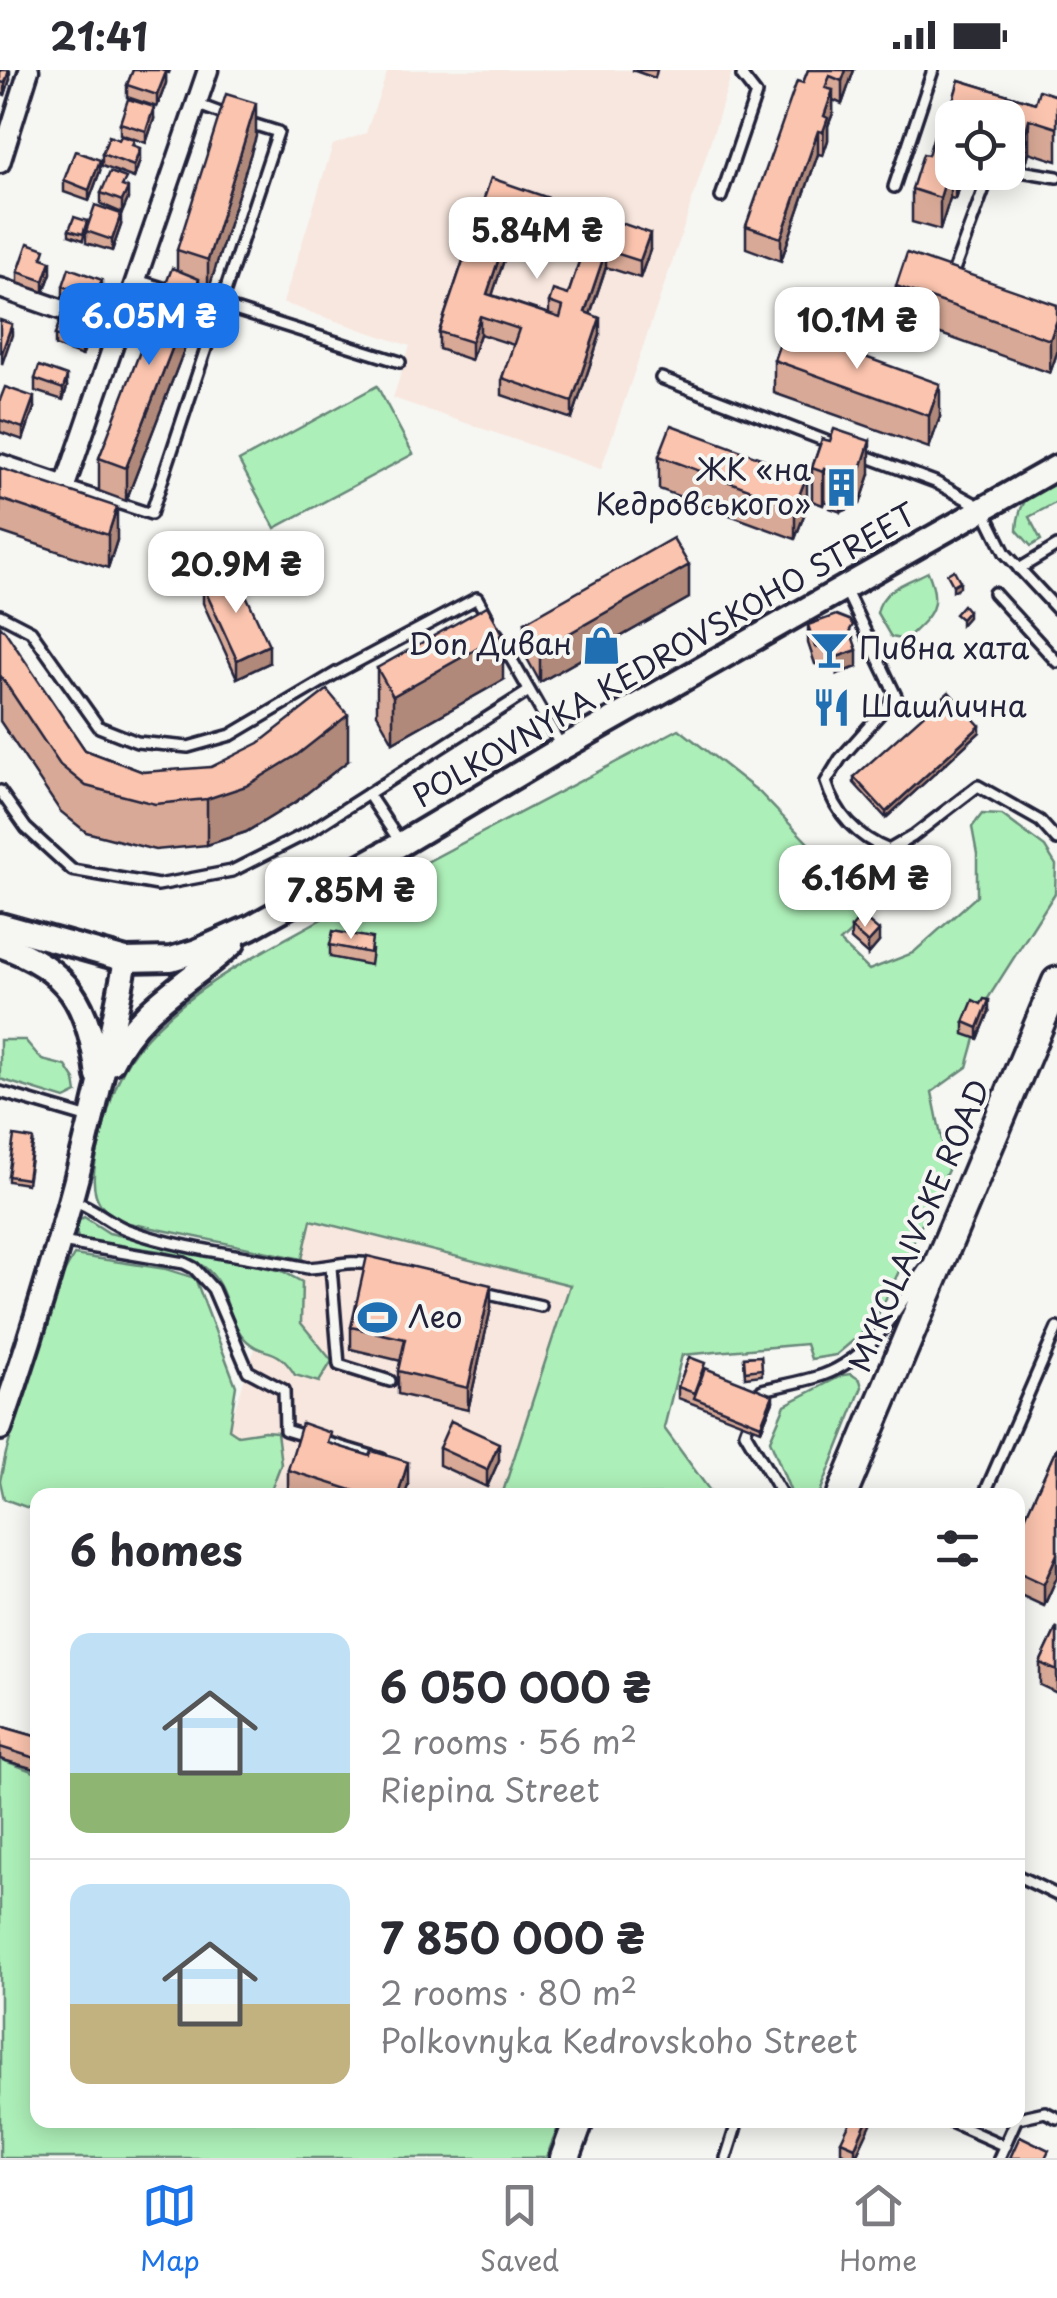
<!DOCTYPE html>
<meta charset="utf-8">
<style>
body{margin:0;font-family:"Playpen Sans",sans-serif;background:#f2f2f3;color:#2b2b33;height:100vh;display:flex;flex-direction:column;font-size:38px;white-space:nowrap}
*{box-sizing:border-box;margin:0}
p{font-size:32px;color:#7c7c81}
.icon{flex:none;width:55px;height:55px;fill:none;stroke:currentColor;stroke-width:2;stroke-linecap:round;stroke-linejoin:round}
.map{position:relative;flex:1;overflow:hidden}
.details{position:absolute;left:30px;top:1418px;width:995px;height:640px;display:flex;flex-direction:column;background:#fff;border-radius:20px;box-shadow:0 5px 25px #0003}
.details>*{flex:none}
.fabs{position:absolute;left:935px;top:30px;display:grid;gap:20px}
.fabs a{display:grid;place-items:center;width:90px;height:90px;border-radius:20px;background:#fff;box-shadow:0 5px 25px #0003;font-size:50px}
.price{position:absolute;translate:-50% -85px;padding:0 22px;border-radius:20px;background:#fff;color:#222;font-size:32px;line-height:65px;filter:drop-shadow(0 2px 5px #0008)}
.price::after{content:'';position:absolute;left:50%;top:60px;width:30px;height:22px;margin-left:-15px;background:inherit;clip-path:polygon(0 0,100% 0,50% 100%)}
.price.current{background:#1a73e8;color:#fff}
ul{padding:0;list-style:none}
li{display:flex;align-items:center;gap:30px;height:250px;padding:0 40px}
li+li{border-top:2px solid #e1e1e2}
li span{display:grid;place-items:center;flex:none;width:280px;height:200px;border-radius:20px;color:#555}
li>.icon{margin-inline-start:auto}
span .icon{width:120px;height:120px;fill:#fffc;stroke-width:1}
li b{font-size:42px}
h2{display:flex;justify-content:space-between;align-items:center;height:120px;padding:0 40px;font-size:42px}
.status{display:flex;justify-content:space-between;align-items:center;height:70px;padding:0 50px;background:#fff;direction:ltr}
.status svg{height:28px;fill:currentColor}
.tabs{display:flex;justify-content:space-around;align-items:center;height:140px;border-top:2px solid #e1e1e2;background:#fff;font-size:28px;color:#7c7c81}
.tabs a{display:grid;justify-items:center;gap:5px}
.tabs .current{color:#1a73e8}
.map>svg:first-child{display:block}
.built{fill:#f8e7de}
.green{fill:#adefb8;stroke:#68887a;stroke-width:2.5}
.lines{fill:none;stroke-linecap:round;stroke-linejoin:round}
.service-casing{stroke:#22223b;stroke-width:16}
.minor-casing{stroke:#22223b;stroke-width:25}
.tertiary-casing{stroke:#22223b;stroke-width:30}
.primary-casing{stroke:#22223b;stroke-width:35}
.service{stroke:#f6f6f2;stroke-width:9}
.minor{stroke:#f6f6f2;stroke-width:18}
.tertiary{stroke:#f6f6f2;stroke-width:22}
.primary{stroke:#f6f6f2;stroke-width:28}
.wall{fill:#d8a996;stroke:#22223b;stroke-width:2.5;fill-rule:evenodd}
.shaded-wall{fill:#b0897a;stroke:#22223b;stroke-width:2.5}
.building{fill:#fbc4ae;stroke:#22223b;stroke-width:2.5;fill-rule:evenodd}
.labels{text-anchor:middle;stroke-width:8;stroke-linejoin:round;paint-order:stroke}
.poi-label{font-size:30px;fill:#22223b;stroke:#f6f6f2;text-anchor:start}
.street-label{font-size:30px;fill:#22223b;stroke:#f6f6f2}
</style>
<div class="status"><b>21:41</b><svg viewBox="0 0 49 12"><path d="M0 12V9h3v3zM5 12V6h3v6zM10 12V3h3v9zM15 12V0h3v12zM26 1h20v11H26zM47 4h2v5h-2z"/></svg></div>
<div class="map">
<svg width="1057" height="2088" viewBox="0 0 1057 2088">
<rect width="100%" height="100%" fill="#f6f6f2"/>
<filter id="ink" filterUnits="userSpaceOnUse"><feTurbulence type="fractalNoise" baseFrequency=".01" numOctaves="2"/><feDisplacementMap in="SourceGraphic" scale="20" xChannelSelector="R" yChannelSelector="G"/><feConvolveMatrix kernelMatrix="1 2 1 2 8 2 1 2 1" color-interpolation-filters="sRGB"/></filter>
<g filter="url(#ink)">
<g class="built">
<polygon points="388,0 733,0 680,169 601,399 393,328 410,276 283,233 333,75 366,63"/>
<polygon points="311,1150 571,1215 502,1425 259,1425 228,1359 256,1275 284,1287 288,1255"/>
</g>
<g class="green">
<polygon points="377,316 413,384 275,458 239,391"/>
<path d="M1057 408V432L1029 447 1041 470 1031 476 1017 460C1018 429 1032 422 1057 408Z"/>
<path d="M928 502C943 538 930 546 905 570L891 567 877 543C881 519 908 512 928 502Z"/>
<path d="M679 659 759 722 873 841 840 872 869 900 913 883 977 826V784L972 757 982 744 1002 745 1045 777 1056 795 1055 823 985 933 967 997 932 1022 948 1100 874 1253 836 1285 811 1289 806 1274 682 1285 664 1358 713 1425H502L570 1215 311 1150 302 1189 124 1152C92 1139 90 1115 97 1084 106 1048 113 1009 137 979 189 915 265 881 336 841 449 779 564 720 679 659Z"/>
<polygon points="0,970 25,970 42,990 66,996 75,1010 77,1023 65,1029 0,1009"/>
<path d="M84 1147 109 1163 282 1201 302 1212 301 1253 332 1291 319 1312 295 1305C275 1273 265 1288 247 1271 227 1252 229 1222 211 1203 184 1174 115 1180 78 1168L74 1154Z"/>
<polygon points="74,1185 166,1199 195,1208 236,1316 229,1359 238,1365 264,1361 277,1362 281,1394 269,1425 38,1425 37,1441 4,1429 0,1411 6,1383 54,1220"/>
<polygon points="851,1304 860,1310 862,1317 819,1425 792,1425 770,1370 785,1335 843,1305"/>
<polygon points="0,1689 37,1703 38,2050 561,2050 546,2088 0,2088"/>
</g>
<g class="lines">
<defs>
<g id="service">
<polyline points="196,34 231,47"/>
<polyline points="1008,99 1057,107"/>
<polyline points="894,117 933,0"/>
<polyline points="721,127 756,24 742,6 744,0"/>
<polyline points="951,208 990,102"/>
<polyline points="137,210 172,221"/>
<polyline points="187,225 400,292"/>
<polyline points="661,308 831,373"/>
<polyline points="860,384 935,412 983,438 1005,483 1057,539"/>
<polyline points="65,416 151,444 278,62 246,52"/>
<polyline points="1019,499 1057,476"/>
<path d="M845 519 896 626 840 689 826 712C836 745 857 767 889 780L913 766 978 716 1040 751 1057 770"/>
<polyline points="994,523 1057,592"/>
<polyline points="0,545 31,561 99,657 137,672 188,677 231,665 338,602 477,528 487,546"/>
<polyline points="497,564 561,676"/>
<polyline points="0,721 26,758 72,800 158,815 232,801 307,763 529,621"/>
<polyline points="368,724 400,772"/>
<polyline points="0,1022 89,1048"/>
<path d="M73 1131C93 1136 108 1153 128 1160 183 1180 250 1186 308 1198 332 1197 350 1189 373 1195"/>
<polyline points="61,1172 184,1193 194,1198 213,1219 248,1301 284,1320 285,1360 382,1389"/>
<polyline points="331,1197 339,1295 390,1311"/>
<polyline points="480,1222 541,1236"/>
<path d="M757 1331 762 1320C782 1315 803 1312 823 1305 872 1287 896 1240 924 1199"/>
<polyline points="751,1346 745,1362 782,1425"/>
<polyline points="984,1425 1057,1258"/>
<polyline points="1018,1806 1057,1825"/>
<polyline points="1018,2048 1045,2042 1057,2048"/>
<polyline points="946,2050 1005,2076"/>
<polyline points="726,2088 738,2050"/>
<polyline points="999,2088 1016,2050"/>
</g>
<g id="minor">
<polyline points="0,93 29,0"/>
<polyline points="0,218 120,260"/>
<polyline points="0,394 65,416 208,0"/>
</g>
<g id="tertiary">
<polyline points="0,855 126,890 171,889 197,881 251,857 401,774 562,678 1057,397"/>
<path d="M0 875C69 899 89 934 98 1006"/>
<path d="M111 993C137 938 190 912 233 873"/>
<path d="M0 1358C53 1205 96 1049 126 890"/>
</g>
<g id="primary">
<polyline points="842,1425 1057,912"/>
<polyline points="565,2088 579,2050"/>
</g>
</defs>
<use href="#service" class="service-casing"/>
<use href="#minor" class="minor-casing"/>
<use href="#tertiary" class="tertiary-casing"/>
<use href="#primary" class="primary-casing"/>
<use href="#service" class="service"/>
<use href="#minor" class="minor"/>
<use href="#tertiary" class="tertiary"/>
<use href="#primary" class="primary"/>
</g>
<g class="wall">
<polygon points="0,0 10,9 5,25 0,23"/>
<polygon points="133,0 170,0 169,3 166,2 166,13 157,37 127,27 127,15"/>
<polygon points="632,0 657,0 655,8"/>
<polygon points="808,0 854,0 842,34 833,30 833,43 828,56 828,70 823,85 818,84 781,191 746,178 746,156"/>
<polygon points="959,10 1035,33 1057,26 1057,91 1029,82 1026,94 1008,89 1008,48 952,48 952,102 963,102 955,129 950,128 940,160 912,152 912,119 928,85 946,55"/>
<polygon points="154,49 146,73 120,64 120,53"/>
<polygon points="256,66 208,222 199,219 199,241 126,431 99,421 99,388 177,201 177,180"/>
<polygon points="134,76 140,90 134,108 102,96 102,84"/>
<polygon points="100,101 89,131 64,122 64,110"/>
<path d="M491 108 650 180 640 208 606 197 590 244 600 265 572 349 502 325V308L514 275 480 264 471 290 439 279V262ZM512 166 580 189 568 225 549 232V244L492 225Z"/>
<polygon points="126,117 128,129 122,143 101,134 101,123"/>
<polygon points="87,151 83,170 69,165 69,160"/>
<polygon points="121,155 112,181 86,173 86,161"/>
<polygon points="45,189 51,203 44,222 18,213 18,202"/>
<polygon points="63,216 102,221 95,239 63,228"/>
<polygon points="896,216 1057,235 1057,283 1050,303 896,248"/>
<polygon points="55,265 90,265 82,286 55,276"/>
<polygon points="774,290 940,347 929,378 774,323"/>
<polygon points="35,309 67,317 63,330 35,321"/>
<polygon points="0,330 34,338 23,370 0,362"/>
<polygon points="822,369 870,404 860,434 841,442 830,438 830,433 824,431 823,435 812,431 812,398"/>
<polygon points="659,386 807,437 795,469 659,419"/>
<polygon points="0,398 117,470 108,498 0,462"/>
<polygon points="203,516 269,593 237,608 203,533"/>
<polygon points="689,528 540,612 525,585 525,552"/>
<polygon points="808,555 853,568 857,597 837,604 833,595 815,594 808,573"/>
<polygon points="0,556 85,680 143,702 348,691 297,731 246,762 207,775 155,780 86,762 60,741 0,651"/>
<polygon points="377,598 503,610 393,672 377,644"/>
<polygon points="980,662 886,748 854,713 854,707"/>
<polygon points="851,858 879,872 868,885 851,870"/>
<polygon points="330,875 372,880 370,895 330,887"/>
<polygon points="989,942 978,969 964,964 964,952"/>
<polygon points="33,1075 27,1114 8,1111 8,1106"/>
<polygon points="491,1238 468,1340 398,1324 398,1301 401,1291 351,1279 351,1257"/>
<polygon points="761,1286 762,1305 745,1307 744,1287"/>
<polygon points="705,1299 773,1331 761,1360 678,1328 678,1317"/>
<polygon points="331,1374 370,1386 408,1415 405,1425 295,1425 288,1423 288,1400"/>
<polygon points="1057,1377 1057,1507 1044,1536 1018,1524 1018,1463"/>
<polygon points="439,1378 499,1390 487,1417 439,1395"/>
<polygon points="1057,1557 1057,1623 1040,1615 1040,1593"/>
<polygon points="0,1656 38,1667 38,1700 0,1689"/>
<polygon points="872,2050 855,2088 841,2082 841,2071"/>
</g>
<g class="shaded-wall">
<polygon points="10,0 10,9 5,25 5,13"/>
<polygon points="846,0 854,0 842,34 842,11"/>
<polygon points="166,2 166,13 157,37 157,25"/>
<polygon points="833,20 833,43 828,56 828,70 823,85 824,46"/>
<polygon points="256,33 256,66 208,222 208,190"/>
<polygon points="154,37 154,49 146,73 146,61"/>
<polygon points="1029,49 1029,82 1026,94 1026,61"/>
<polygon points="818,61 818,84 781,191 781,168"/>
<polygon points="140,78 140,90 134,108 134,96"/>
<polygon points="100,90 100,101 89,131 89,120"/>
<polygon points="950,95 950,128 940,160 940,128"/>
<polygon points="955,102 963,102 955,129"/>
<polygon points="128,118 128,129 122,143 122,131"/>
<polygon points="121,144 121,155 112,181 112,170"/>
<polygon points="512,149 512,166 487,241 487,224"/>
<polygon points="650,163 650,180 640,208 640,191"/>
<polygon points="606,180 606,197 585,260 585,242"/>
<polygon points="51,191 51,203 44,222 44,211"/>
<polygon points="199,209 199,241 126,431 126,398"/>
<polygon points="102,210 102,221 95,239 95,228"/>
<polygon points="480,246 480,264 471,290 471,272"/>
<polygon points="600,248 600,265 572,349 572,332"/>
<polygon points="1057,250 1057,283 1050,303 1050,270"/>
<polygon points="12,254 12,265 2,294 2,282"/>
<polygon points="90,254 90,265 82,286 82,275"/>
<polygon points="67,306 67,317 63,330 63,319"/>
<polygon points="940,314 940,347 929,378 929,346"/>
<polygon points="34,327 34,338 23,370 23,358"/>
<polygon points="870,371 870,404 860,434 841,442 841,409"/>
<polygon points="824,398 824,431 823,435 823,402"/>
<polygon points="807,405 807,437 795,469 795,436"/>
<polygon points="117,437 117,470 108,498 108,465"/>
<polygon points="689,495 689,528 540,612 540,580"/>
<polygon points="960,511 960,517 953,521 953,515"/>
<polygon points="968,541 968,547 961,555 961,549"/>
<polygon points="503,564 503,610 393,672 393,626"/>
<polygon points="269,575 269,593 237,608 237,590"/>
<polygon points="857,580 857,597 837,604 837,587"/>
<polygon points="348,645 348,691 297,731 246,762 207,775 207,729"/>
<polygon points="980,656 980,662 886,748 886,742"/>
<polygon points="879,861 879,872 868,885 868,873"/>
<polygon points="989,930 989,942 978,969 978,958"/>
<polygon points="491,1215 491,1238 468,1340 468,1318"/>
<polygon points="773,1325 773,1331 761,1360 761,1355"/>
<polygon points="499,1373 499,1390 487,1417 487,1400"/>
<polygon points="408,1392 408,1415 405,1425 398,1425"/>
<polygon points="1057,1484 1057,1507 1044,1536 1044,1514"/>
<polygon points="867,2050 872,2050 872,2052 855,2088 855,2077"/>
</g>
<g class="building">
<polygon points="0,0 9,0 5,13 0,12"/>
<polygon points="133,0 161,0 166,2 157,25 127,15"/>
<polygon points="808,0 846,0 842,11 830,6 825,18 833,20 824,46 828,48 823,62 818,61 781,168 746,156 797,11 803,13"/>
<polygon points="959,10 1035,33 1039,20 1057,26 1057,58 1029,49 1026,61 1008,56 1008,48 983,48 985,43 978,41 976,48 952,48 952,96 950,95 940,128 912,119 923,84 928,85 938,52 946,55"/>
<polygon points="226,24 256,33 208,190 177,180"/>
<polygon points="128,29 154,37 146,61 120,53"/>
<polygon points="109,66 119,70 121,66 134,70 132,75 140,78 134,96 102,84"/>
<polygon points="75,81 100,90 89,120 64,110"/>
<polygon points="110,102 126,108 122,116 128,118 122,131 101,123"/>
<path d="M491 108 650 163 640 191 606 180 585 242 600 248 572 332 502 308 519 259 480 246 471 272 439 262ZM512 149 585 174 568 225 553 220 549 232 563 237 560 248 487 224Z"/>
<polygon points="95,135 121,144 112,170 86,161"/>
<polygon points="74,147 87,151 83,164 69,160"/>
<polygon points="28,173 45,179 42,188 51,191 44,211 18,202"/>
<polygon points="907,183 1057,235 1057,250 1050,270 896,216"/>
<polygon points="69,198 102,210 95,228 63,216"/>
<polygon points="172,198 199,209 126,398 99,388"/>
<polygon points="62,244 90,254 82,275 55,265"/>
<polygon points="0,250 12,254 2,282 0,282"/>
<polygon points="785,258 940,314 929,346 774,290"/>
<polygon points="39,296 67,306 63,319 35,309"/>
<polygon points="5,317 34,327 23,358 0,350 0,330"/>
<polygon points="671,355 807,405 795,436 659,386"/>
<polygon points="834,359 870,371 860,402 841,409 830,406 832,401 824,398 823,402 812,398 822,369 830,371"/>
<polygon points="0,398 117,437 108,465 0,429"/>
<polygon points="673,468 689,495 540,580 525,552"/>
<polygon points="954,500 960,511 953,515 947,504"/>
<polygon points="235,501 269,575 237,590 203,516"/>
<polygon points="963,535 968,541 961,549 955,544"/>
<polygon points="487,536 503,564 393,626 377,598"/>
<polygon points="836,545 849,550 853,555 850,560 857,580 837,587 833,578 815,577 808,555"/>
<polygon points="0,556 5,561 85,680 143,702 211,697 259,673 327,620 348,645 297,685 246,716 207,729 155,734 86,716 60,695 0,605"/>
<polygon points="949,622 980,656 886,742 854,707"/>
<polygon points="861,846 879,861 868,873 851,858"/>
<polygon points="333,861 372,868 370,883 330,875"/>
<polygon points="984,929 989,930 978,958 964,952 973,930 981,934"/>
<polygon points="14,1066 33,1069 27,1109 8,1106"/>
<polygon points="367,1186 491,1215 468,1318 398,1301 405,1269 351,1257"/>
<polygon points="761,1286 762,1299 745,1301 744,1287"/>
<polygon points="689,1287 705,1293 694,1323 678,1317"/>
<polygon points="705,1298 773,1325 761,1355 694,1328"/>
<polygon points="451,1351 499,1373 487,1400 439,1378"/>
<polygon points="302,1353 331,1363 328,1373 370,1386 372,1381 408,1392 398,1425 367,1425 288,1400"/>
<polygon points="1057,1377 1057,1484 1044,1514 1018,1502 1018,1463"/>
<polygon points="1057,1557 1057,1601 1040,1593"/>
<polygon points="0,1656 38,1667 38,1689 0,1677"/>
<polygon points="851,2050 867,2050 855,2077 841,2071"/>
<polygon points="1020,2066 1049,2080 1045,2088 1010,2088"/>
</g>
</g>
<defs>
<symbol id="building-bare" viewBox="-9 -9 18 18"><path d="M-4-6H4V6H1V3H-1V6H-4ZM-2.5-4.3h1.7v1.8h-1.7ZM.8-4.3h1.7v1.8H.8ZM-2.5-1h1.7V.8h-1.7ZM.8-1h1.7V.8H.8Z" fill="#1f6fb2" stroke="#f6f6f2" stroke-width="2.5" paint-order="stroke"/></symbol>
<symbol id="shop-bare" viewBox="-9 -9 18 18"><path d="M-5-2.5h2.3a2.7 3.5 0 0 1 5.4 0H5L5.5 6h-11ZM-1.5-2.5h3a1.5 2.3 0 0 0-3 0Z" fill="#1f6fb2" stroke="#f6f6f2" stroke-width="2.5" paint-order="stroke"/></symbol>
<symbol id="bar-bare" viewBox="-9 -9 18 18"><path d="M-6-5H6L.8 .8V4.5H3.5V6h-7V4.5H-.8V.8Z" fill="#1f6fb2" stroke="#f6f6f2" stroke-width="2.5" paint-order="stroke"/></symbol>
<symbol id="restaurant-bare" viewBox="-9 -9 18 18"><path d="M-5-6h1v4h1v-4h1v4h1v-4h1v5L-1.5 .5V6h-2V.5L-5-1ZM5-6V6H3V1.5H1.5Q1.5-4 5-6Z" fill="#1f6fb2" stroke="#f6f6f2" stroke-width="2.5" paint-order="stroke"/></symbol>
<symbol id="stadium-bare" viewBox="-9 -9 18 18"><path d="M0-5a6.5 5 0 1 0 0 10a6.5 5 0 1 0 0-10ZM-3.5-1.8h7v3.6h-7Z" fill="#1f6fb2" stroke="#f6f6f2" stroke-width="2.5" paint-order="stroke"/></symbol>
</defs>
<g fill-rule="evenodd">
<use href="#building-bare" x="814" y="390" width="55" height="55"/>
<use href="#shop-bare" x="574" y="548" width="55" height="55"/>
<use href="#bar-bare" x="802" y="552" width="55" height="55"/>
<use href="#restaurant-bare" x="804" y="610" width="55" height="55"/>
<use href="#stadium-bare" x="350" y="1220" width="55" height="55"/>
</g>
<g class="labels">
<g class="poi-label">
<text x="811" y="411" text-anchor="end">ЖК «на<tspan x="811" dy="34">Кедровського»</tspan></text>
<text x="572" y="585" text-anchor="end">Don Диван</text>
<text x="859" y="589">Пивна хата</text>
<text x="861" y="647">Шашлична</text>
<text x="408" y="1258">Лео</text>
</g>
<g class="street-label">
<text transform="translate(665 586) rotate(-30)" y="10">POLKOVNYKA KEDROVSKOHO STREET</text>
<text transform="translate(920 1156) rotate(-67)" y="10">MYKOLAIVSKE ROAD</text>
</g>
</g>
</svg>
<div class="fabs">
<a><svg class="icon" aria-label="locate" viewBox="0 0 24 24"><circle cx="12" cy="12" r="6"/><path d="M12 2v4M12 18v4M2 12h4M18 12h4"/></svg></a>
</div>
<b class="price" style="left:537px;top:212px">5.84M ₴</b>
<b class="price current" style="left:149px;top:298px">6.05M ₴</b>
<b class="price" style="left:857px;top:302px">10.1M ₴</b>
<b class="price" style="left:236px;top:546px">20.9M ₴</b>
<b class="price" style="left:865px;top:860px">6.16M ₴</b>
<b class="price" style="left:351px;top:872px">7.85M ₴</b>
<section class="details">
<h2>6 homes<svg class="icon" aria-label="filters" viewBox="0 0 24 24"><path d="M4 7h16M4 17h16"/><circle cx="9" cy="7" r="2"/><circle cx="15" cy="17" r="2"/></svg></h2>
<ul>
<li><span style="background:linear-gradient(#bfe0f5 70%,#8fb573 0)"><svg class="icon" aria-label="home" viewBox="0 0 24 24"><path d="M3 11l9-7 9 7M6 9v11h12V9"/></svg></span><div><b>6 050 000 ₴</b><p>2 rooms · 56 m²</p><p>Riepina Street</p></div></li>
<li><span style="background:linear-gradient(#bfe0f5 60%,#c2b280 0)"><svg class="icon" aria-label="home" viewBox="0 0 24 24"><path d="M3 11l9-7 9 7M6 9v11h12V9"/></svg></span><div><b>7 850 000 ₴</b><p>2 rooms · 80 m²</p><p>Polkovnyka Kedrovskoho Street</p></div></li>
</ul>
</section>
</div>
<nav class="tabs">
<a class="current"><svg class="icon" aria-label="map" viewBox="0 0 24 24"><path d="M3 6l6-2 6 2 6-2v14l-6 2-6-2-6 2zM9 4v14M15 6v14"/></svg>Map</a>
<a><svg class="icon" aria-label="saved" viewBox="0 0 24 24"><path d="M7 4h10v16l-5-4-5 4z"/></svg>Saved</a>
<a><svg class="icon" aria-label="home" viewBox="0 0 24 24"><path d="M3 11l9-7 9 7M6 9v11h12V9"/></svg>Home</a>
</nav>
